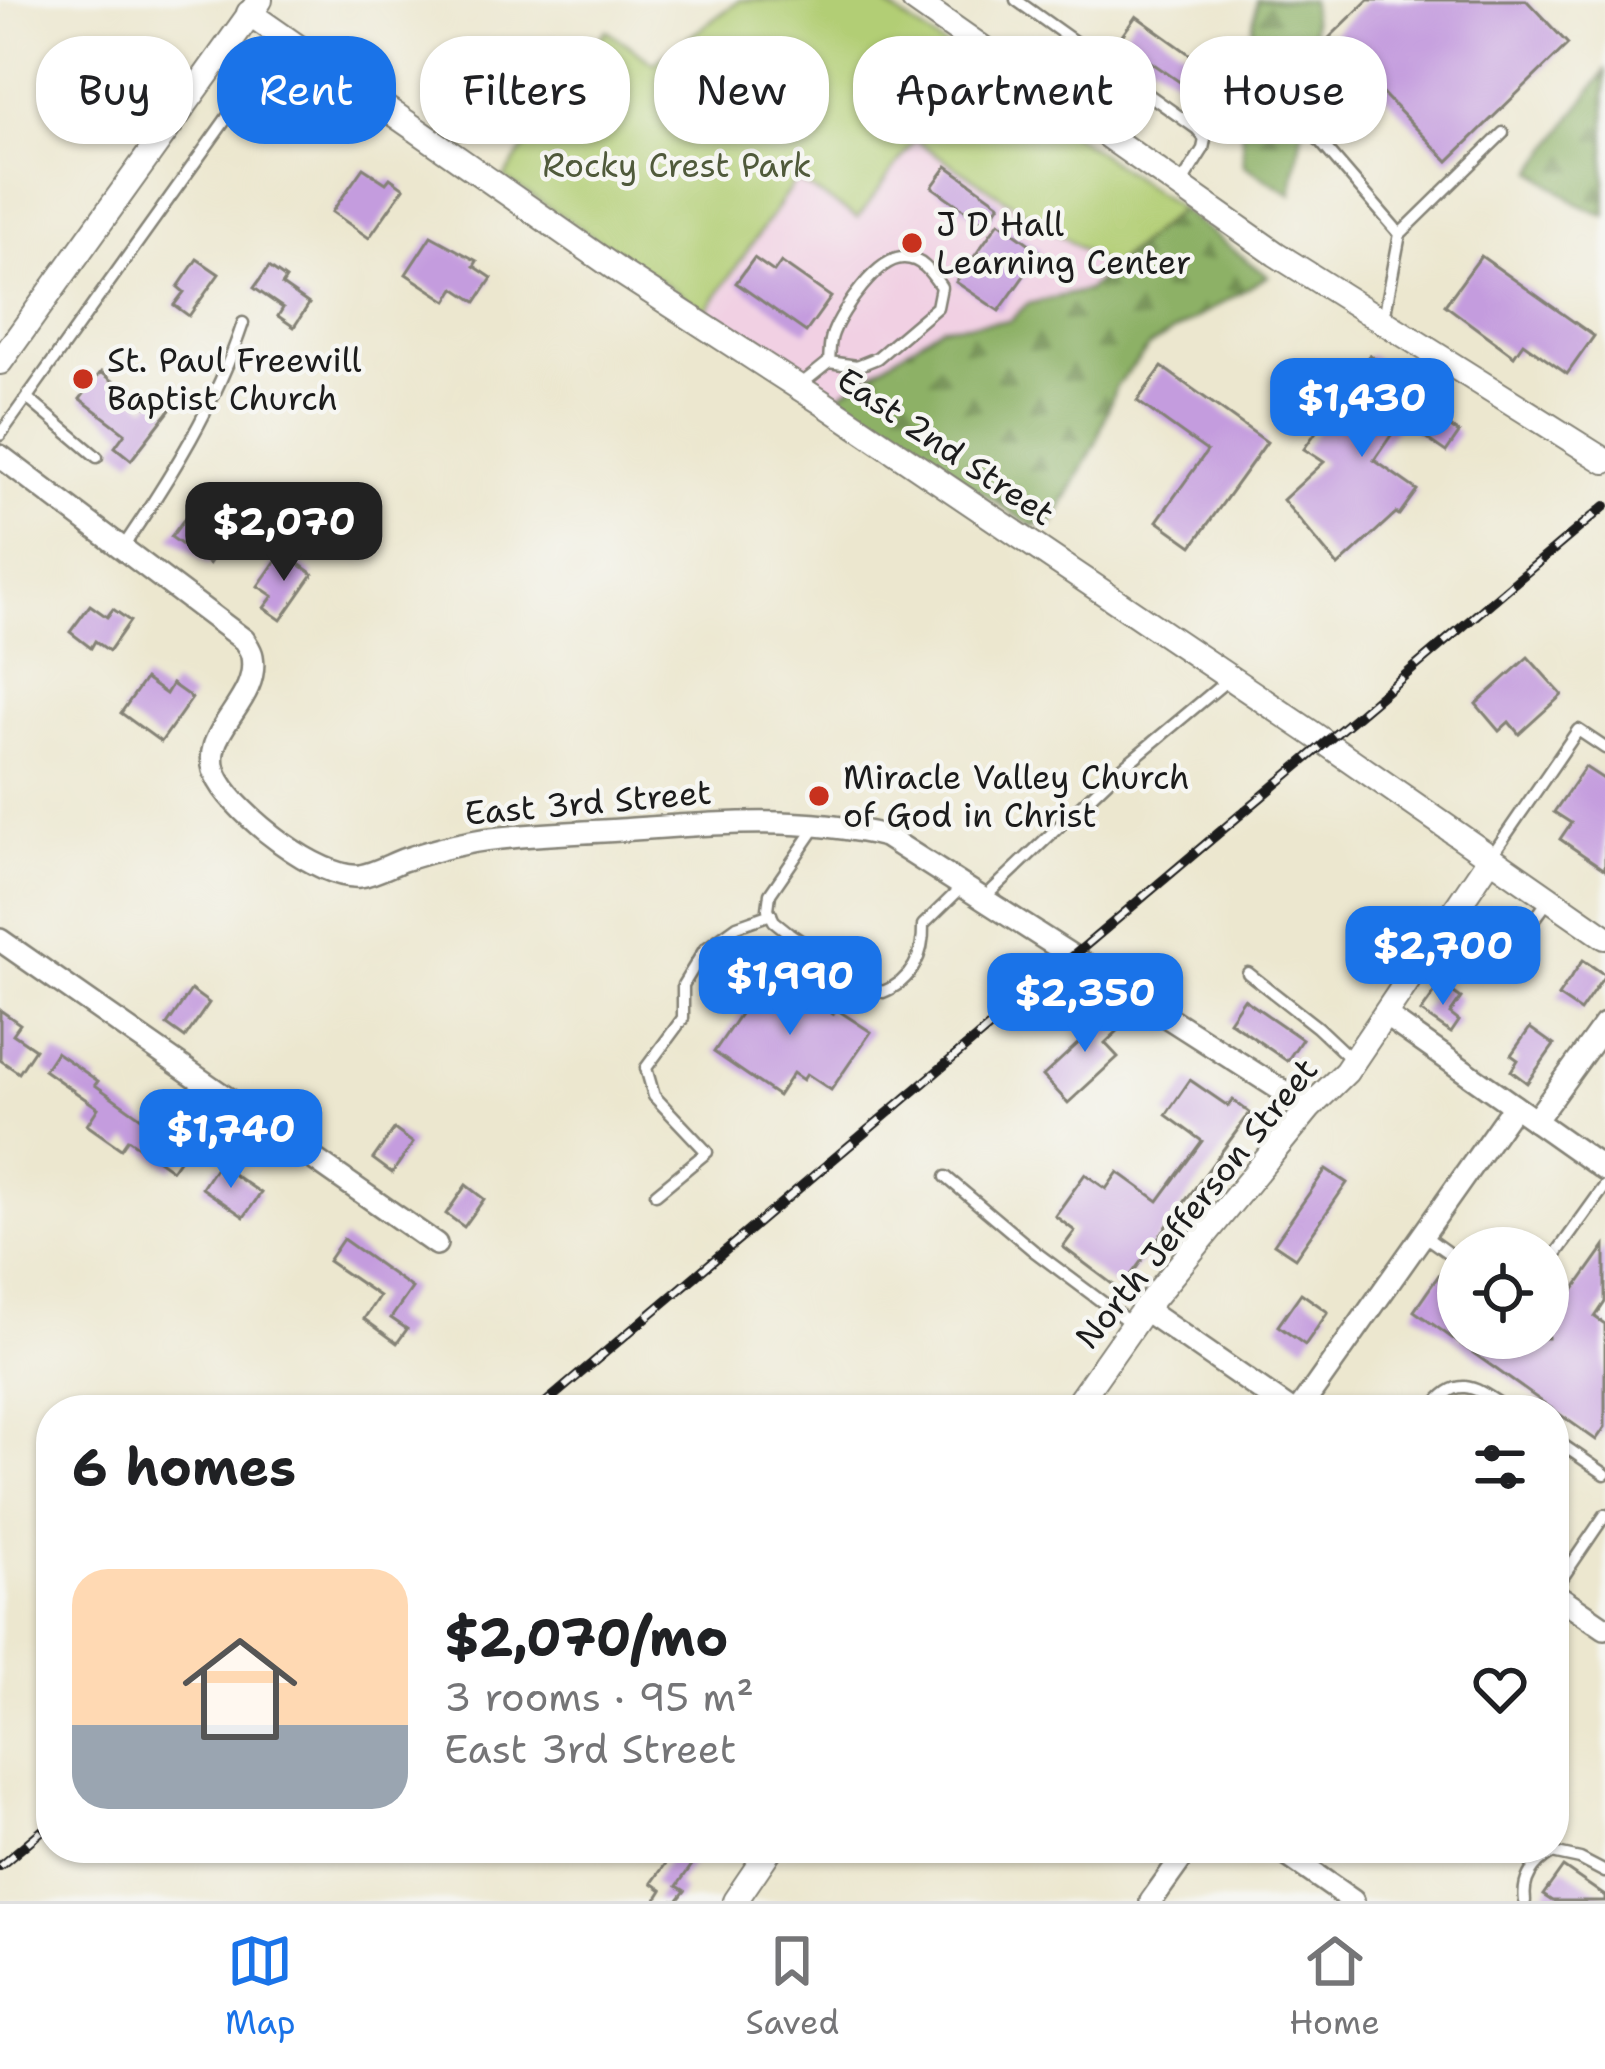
<!DOCTYPE html>
<meta charset="utf-8">
<style>
body{margin:0;font-family:"Shantell Sans",sans-serif;background:#f2f2f2;color:#202124;height:100vh;display:flex;flex-direction:column;font-size:45px;white-space:nowrap}
*{box-sizing:border-box;margin:0}
p{font-size:39px;color:#757577}
.icon{flex:none;width:66px;height:66px;fill:none;stroke:currentColor;stroke-width:2;stroke-linecap:round;stroke-linejoin:round}
.map{position:relative;flex:1;overflow:hidden}
.sheet{position:absolute;left:36px;top:1395px;width:1533px;height:468px;display:flex;flex-direction:column;background:#fff;border-radius:48px;box-shadow:0 3px 9px #0004}
.sheet>*{flex:none}
.guide{position:absolute;left:36px;top:36px;width:1533px;height:108px;display:flex;gap:24px}
.tools{position:absolute;left:1437px;top:1227px;display:grid;gap:24px}
.tools a{display:grid;place-items:center;width:132px;height:132px;border-radius:50%;background:#fff;box-shadow:0 3px 9px #0004;font-size:60px}
.price{position:absolute;translate:-50% -102px;padding:0 27px;border-radius:24px;background:#1a73e8;color:#fff;font-size:39px;line-height:78px;filter:drop-shadow(0 3px 6px #0008)}
.price::after{content:'';position:absolute;left:50%;top:72px;width:36px;height:27px;margin-left:-18px;background:inherit;clip-path:polygon(0 0,100% 0,50% 100%)}
.price.on{background:#222;color:#fff}
ul{padding:0;list-style:none}
li{display:flex;align-items:center;gap:36px;height:300px;padding:0 36px}
li+li{border-top:3px solid #e0e0e0}
li span{display:grid;place-items:center;flex:none;width:336px;height:240px;border-radius:36px;color:#555}
li>.icon{margin-inline-start:auto}
span .icon{width:144px;height:144px;fill:#fffc;stroke-width:1}
li b{font-size:51px}
h2{display:flex;justify-content:space-between;align-items:center;height:144px;padding:0 36px;font-size:51px}
.chip{padding:0 42px;border-radius:48px;background:#fff;box-shadow:0 3px 9px #0004;font-size:42px;line-height:108px}
.chip.on{background:#1a73e8;color:#fff}
.dock{display:flex;justify-content:space-around;align-items:center;height:168px;border-top:3px solid #e0e0e0;background:#fff;font-size:33px;color:#757577}
.dock a{display:grid;justify-items:center;gap:6px}
.dock .on{color:#1a73e8}
.map>svg:first-child{display:block}
.built{fill:#f1d0e3}
.forest{fill:url(#forest-firs);stroke:#546641;stroke-width:3}
.park{fill:#b2ce74;stroke:#677548;stroke-width:3}
.building{fill:#c49cde}
.lines{fill:none;stroke-linecap:round;stroke-linejoin:round}
.service-casing{stroke:#848276;stroke-width:15}
.minor-casing{stroke:#848276;stroke-width:26}
.tertiary-casing{stroke:#848276;stroke-width:28}
.service{stroke:#fff;stroke-width:10}
.minor{stroke:#fff;stroke-width:21}
.tertiary{stroke:#fff;stroke-width:24}
.rail-casing{stroke:#1c1c1c;stroke-width:10}
.rail{stroke:#f6f6f2;stroke-width:6;stroke-dasharray:18;stroke-linecap:butt}
.poi-dot{fill:#c8321e;stroke:#f6f6f2;stroke-width:4.5}
.labels{text-anchor:middle;stroke-width:9;stroke-linejoin:round;paint-order:stroke}
.park-label{font-size:33px;fill:#505a3b;stroke:#f6f6f2}
.poi-label{font-size:33px;fill:#1c1c1c;stroke:#f6f6f2;text-anchor:start}
.street-label{font-size:33px;fill:#1c1c1c;stroke:#f6f6f2}
</style>
<div class="map">
<svg width="1605" height="1901" viewBox="0 0 1605 1901">
<defs>
<pattern id="forest-firs" width="22" height="20" patternUnits="userSpaceOnUse" patternTransform="scale(3)"><rect width="22" height="20" fill="#8db166"/><path d="M5 1l3.5 6h-7zM16 11l3.5 6h-7z" fill="#728f53"/></pattern>
</defs>
<rect width="100%" height="100%" fill="#f6f6f2"/>
<filter id="ink" filterUnits="userSpaceOnUse"><feTurbulence type="fractalNoise" baseFrequency=".00833" numOctaves="2"/><feDisplacementMap in="SourceGraphic" scale="24" xChannelSelector="R" yChannelSelector="G"/><feConvolveMatrix kernelMatrix="1 2 1 2 8 2 1 2 1" color-interpolation-filters="sRGB"/></filter>
<filter id="wash" filterUnits="userSpaceOnUse"><feTurbulence type="fractalNoise" baseFrequency=".004" numOctaves="4" result="noise"/><feDisplacementMap in="SourceGraphic" scale="48" xChannelSelector="R" yChannelSelector="G"/><feGaussianBlur stdDeviation="2.7" result="paint"/><feColorMatrix in="noise" values="0 0 0 0 0 0 0 0 0 0 0 0 0 0 0 0 0 1.4 0 .05"/><feComposite in="paint" operator="in"/></filter>
<g filter="url(#wash)">
<rect width="100%" height="100%" fill="#ece7cf"/>
<polygon class="built" points="915,140 1110,268 1088,290 1027,304 1010,321 942,326 837,396 706,311 796,179"/>
<g class="forest">
<polygon points="1257,0 1311,0 1314,63 1291,194 1244,165 1240,111"/>
<polygon points="1605,71 1605,216 1576,203 1534,171"/>
<polygon points="1180,209 1268,276 1151,345 1116,386 1096,443 1053,523 1032,526 837,396 942,326 1010,321 1027,304 1088,290"/>
</g>
<polygon class="park" points="740,0 878,0 1180,209 1110,268 915,140 858,218 796,180 706,311 504,178 606,30 654,63"/>
<g id="blocks">
<g class="building">
<polygon points="1368,0 1526,0 1568,44 1448,161 1329,38"/>
<polygon points="1136,16 1226,80 1210,103 1119,40"/>
<polygon points="532,42 567,66 547,94 513,70"/>
<polygon points="947,166 1000,204 986,225 932,187"/>
<polygon points="363,168 386,183 390,178 404,188 369,238 332,212"/>
<polygon points="999,222 1041,252 999,311 956,282"/>
<polygon points="431,236 477,261 474,266 492,278 476,302 455,288 447,301 406,274"/>
<polygon points="1481,256 1594,336 1567,374 1523,343 1514,356 1445,305"/>
<polygon points="754,258 774,272 781,262 831,297 806,332 736,283"/>
<polygon points="197,259 219,274 189,316 174,305 184,292 178,287"/>
<polygon points="269,267 286,279 282,285 309,304 294,327 278,316 283,308 254,288"/>
<polygon points="1370,355 1438,403 1431,413 1459,433 1446,452 1401,421 1374,460 1417,490 1399,515 1396,513 1338,566 1283,500 1324,462 1304,449"/>
<polygon points="1162,367 1267,442 1192,546 1157,521 1207,451 1137,401"/>
<polygon points="101,372 147,407 154,398 170,410 131,460 115,447 125,433 80,399"/>
<polygon points="188,514 225,540 209,564 171,537"/>
<polygon points="282,552 313,574 281,620 264,608 273,596 258,586"/>
<polygon points="90,605 107,617 113,609 130,621 109,651 95,641 91,648 70,632"/>
<polygon points="1528,657 1562,695 1519,734 1509,722 1499,731 1476,704"/>
<polygon points="145,679 166,694 172,684 192,698 161,742 121,713"/>
<polygon points="1585,767 1605,780 1605,870 1560,839 1571,823 1554,812"/>
<polygon points="1498,904 1522,920 1499,951 1476,935"/>
<polygon points="1583,960 1605,975 1580,1011 1558,996"/>
<polygon points="770,970 833,1014 836,1009 871,1032 831,1090 807,1074 803,1080 793,1073 778,1096 714,1052"/>
<polygon points="1441,984 1461,998 1450,1014 1459,1021 1451,1033 1421,1012"/>
<polygon points="191,990 209,1003 185,1038 167,1025"/>
<polygon points="1244,999 1302,1039 1287,1061 1229,1021"/>
<polygon points="1094,1003 1119,1030 1105,1043 1118,1057 1068,1103 1043,1076 1085,1037 1072,1023"/>
<polygon points="0,1010 20,1024 13,1034 35,1049 19,1073 0,1060"/>
<polygon points="1530,1028 1554,1045 1527,1083 1511,1071 1518,1060 1511,1055"/>
<polygon points="56,1052 98,1081 95,1085 165,1135 173,1124 194,1139 172,1170 128,1139 121,1149 87,1125 98,1108 44,1070"/>
<polygon points="1190,1080 1228,1106 1233,1100 1250,1113 1120,1290 1063,1247 1075,1231 1055,1216 1085,1174 1106,1189 1118,1172 1158,1201 1202,1141 1166,1115"/>
<polygon points="394,1129 413,1143 392,1173 373,1159"/>
<polygon points="218,1164 261,1193 244,1217 202,1188"/>
<polygon points="1326,1169 1347,1183 1295,1258 1274,1244"/>
<polygon points="466,1185 484,1199 464,1227 446,1214"/>
<polygon points="343,1239 412,1288 391,1318 407,1329 397,1343 364,1319 379,1296 328,1261"/>
<polygon points="1605,1246 1605,1302 1595,1317 1605,1324 1605,1427 1596,1440 1414,1311 1441,1272 1458,1285 1458,1338 1548,1338 1548,1311 1556,1300 1563,1305"/>
<polygon points="1301,1293 1328,1312 1305,1345 1278,1326"/>
<polygon points="677,1848 704,1848 677,1886 685,1891 677,1901 655,1901 662,1890 652,1883"/>
<polygon points="1563,1867 1605,1896 1605,1901 1552,1901 1543,1895"/>
</g>
</g>
</g>
<g filter="url(#ink)">
<use href="#blocks" fill-opacity="0" stroke="#848276" stroke-width="3"/>
<g class="lines">
<defs>
<g id="service">
<polyline points="1016,0 1197,129 1205,139 1203,149 1181,184"/>
<polyline points="1047,89 1078,44"/>
<polyline points="1312,132 1400,234 1384,318"/>
<polyline points="1400,234 1503,133"/>
<path d="M799 386 829 362 857 366 877 358 937 307 941 287C932 274 922 258 904 258 878 257 842 310 833 333 829 342 830 353 829 362"/>
<polyline points="27,398 97,457"/>
<polyline points="0,435 284,38"/>
<path d="M123 547C171 477 216 404 243 323"/>
<path d="M818 824 770 894 768 909 774 921 789 933 865 986 883 992C912 981 924 955 923 925L963 886"/>
<polyline points="1492,855 1578,730 1605,748"/>
<polyline points="983,899 1110,778 1230,678"/>
<polyline points="1443,929 1491,964 1500,966 1548,901"/>
<polyline points="1248,973 1317,1027 1351,1059"/>
<polyline points="946,1177 1034,1251 1133,1325"/>
<polyline points="656,1194 707,1152 654,1096 646,1068 683,1018 683,985 705,949 737,926 771,914"/>
<polyline points="1423,1235 1458,1260"/>
<polyline points="1548,1265 1605,1186"/>
<path d="M1431 1410C1458 1371 1477 1389 1509 1410"/>
<polyline points="1554,1439 1605,1474"/>
<polyline points="1554,1590 1605,1515"/>
<path d="M1525 1901C1522 1879 1533 1864 1552 1853L1580 1859 1605 1872"/>
</g>
<g id="minor">
<path d="M0 456 244 640C247 645 251 650 252 656 261 705 191 734 219 781 238 815 319 880 360 876 374 874 390 865 403 860 428 852 456 844 483 840 528 834 575 833 620 830 709 824 797 815 885 836L1309 1108"/>
<polyline points="0,940 436,1244"/>
<polyline points="1385,1015 1605,1170"/>
<polyline points="1535,1121 1605,1024"/>
<polyline points="1144,1309 1290,1410"/>
<polyline points="1299,1410 1514,1106"/>
<polyline points="1554,1593 1605,1628"/>
<polyline points="1277,1848 1353,1901"/>
<polyline points="1151,1901 1189,1848"/>
</g>
<g id="tertiary">
<polyline points="914,0 1276,254 1605,461"/>
<polyline points="249,13 622,273 820,401 1313,734 1605,937"/>
<polyline points="0,362 260,0"/>
<polyline points="1073,1410 1144,1309 1309,1108 1346,1072 1491,857"/>
<polyline points="735,1901 771,1848"/>
</g>
</defs>
<use href="#service" class="service-casing"/>
<use href="#minor" class="minor-casing"/>
<use href="#tertiary" class="tertiary-casing"/>
<use href="#service" class="service"/>
<use href="#minor" class="minor"/>
<use href="#tertiary" class="tertiary"/>
<defs>
<g id="rail">
<polyline points="537,1410 1605,506"/>
<polyline points="0,1866 51,1823"/>
</g>
</defs>
<use href="#rail" class="rail-casing"/>
<use href="#rail" class="rail"/>
</g>
</g>
<g class="poi-dot">
<circle cx="912" cy="243" r="12"/>
<circle cx="83" cy="379" r="12"/>
<circle cx="819" cy="796" r="12"/>
</g>
<g class="labels">
<g class="park-label">
<text x="677" y="177">Rocky Crest Park</text>
</g>
<g class="poi-label">
<text x="936" y="236">J D Hall<tspan x="936" dy="38">Learning Center</tspan></text>
<text x="107" y="372">St. Paul Freewill<tspan x="107" dy="38">Baptist Church</tspan></text>
<text x="843" y="789">Miracle Valley Church<tspan x="843" dy="38">of God in Christ</tspan></text>
</g>
<g class="street-label">
<text transform="translate(946 446) rotate(34)" y="12">East 2nd Street</text>
<text transform="translate(588 802) rotate(-5)" y="12">East 3rd Street</text>
<text transform="translate(1196 1203) rotate(-51)" y="12">North Jefferson Street</text>
</g>
</g>
</svg>
<div class="tools">
<a><svg class="icon" aria-label="locate" viewBox="0 0 24 24"><circle cx="12" cy="12" r="6"/><path d="M12 2v4M12 18v4M2 12h4M18 12h4"/></svg></a>
</div>
<b class="price" style="left:1362px;top:460px">$1,430</b>
<b class="price on" style="left:284px;top:584px">$2,070</b>
<b class="price" style="left:1443px;top:1008px">$2,700</b>
<b class="price" style="left:790px;top:1038px">$1,990</b>
<b class="price" style="left:1085px;top:1055px">$2,350</b>
<b class="price" style="left:231px;top:1191px">$1,740</b>
<div class="guide">
<a class="chip">Buy</a>
<a class="chip on">Rent</a>
<a class="chip">Filters</a>
<a class="chip">New</a>
<a class="chip">Apartment</a>
<a class="chip">House</a>
</div>
<section class="sheet">
<h2>6 homes<svg class="icon" aria-label="filters" viewBox="0 0 24 24"><path d="M4 7h16M4 17h16"/><circle cx="9" cy="7" r="2"/><circle cx="15" cy="17" r="2"/></svg></h2>
<ul>
<li><span style="background:linear-gradient(#ffd9b3 65%,#9aa5b1 0)"><svg class="icon" aria-label="home" viewBox="0 0 24 24"><path d="M3 11l9-7 9 7M6 9v11h12V9"/></svg></span><div><b>$2,070/mo</b><p>3 rooms · 95 m²</p><p>East 3rd Street</p></div><svg class="icon" aria-label="heart" viewBox="0 0 24 24"><path d="M12 20l-8-8c-3-5 5-10 8-4 3-6 11-1 8 4z"/></svg></li>
</ul>
</section>
</div>
<nav class="dock">
<a class="on"><svg class="icon" aria-label="map" viewBox="0 0 24 24"><path d="M3 6l6-2 6 2 6-2v14l-6 2-6-2-6 2zM9 4v14M15 6v14"/></svg>Map</a>
<a><svg class="icon" aria-label="saved" viewBox="0 0 24 24"><path d="M7 4h10v16l-5-4-5 4z"/></svg>Saved</a>
<a><svg class="icon" aria-label="home" viewBox="0 0 24 24"><path d="M3 11l9-7 9 7M6 9v11h12V9"/></svg>Home</a>
</nav>
